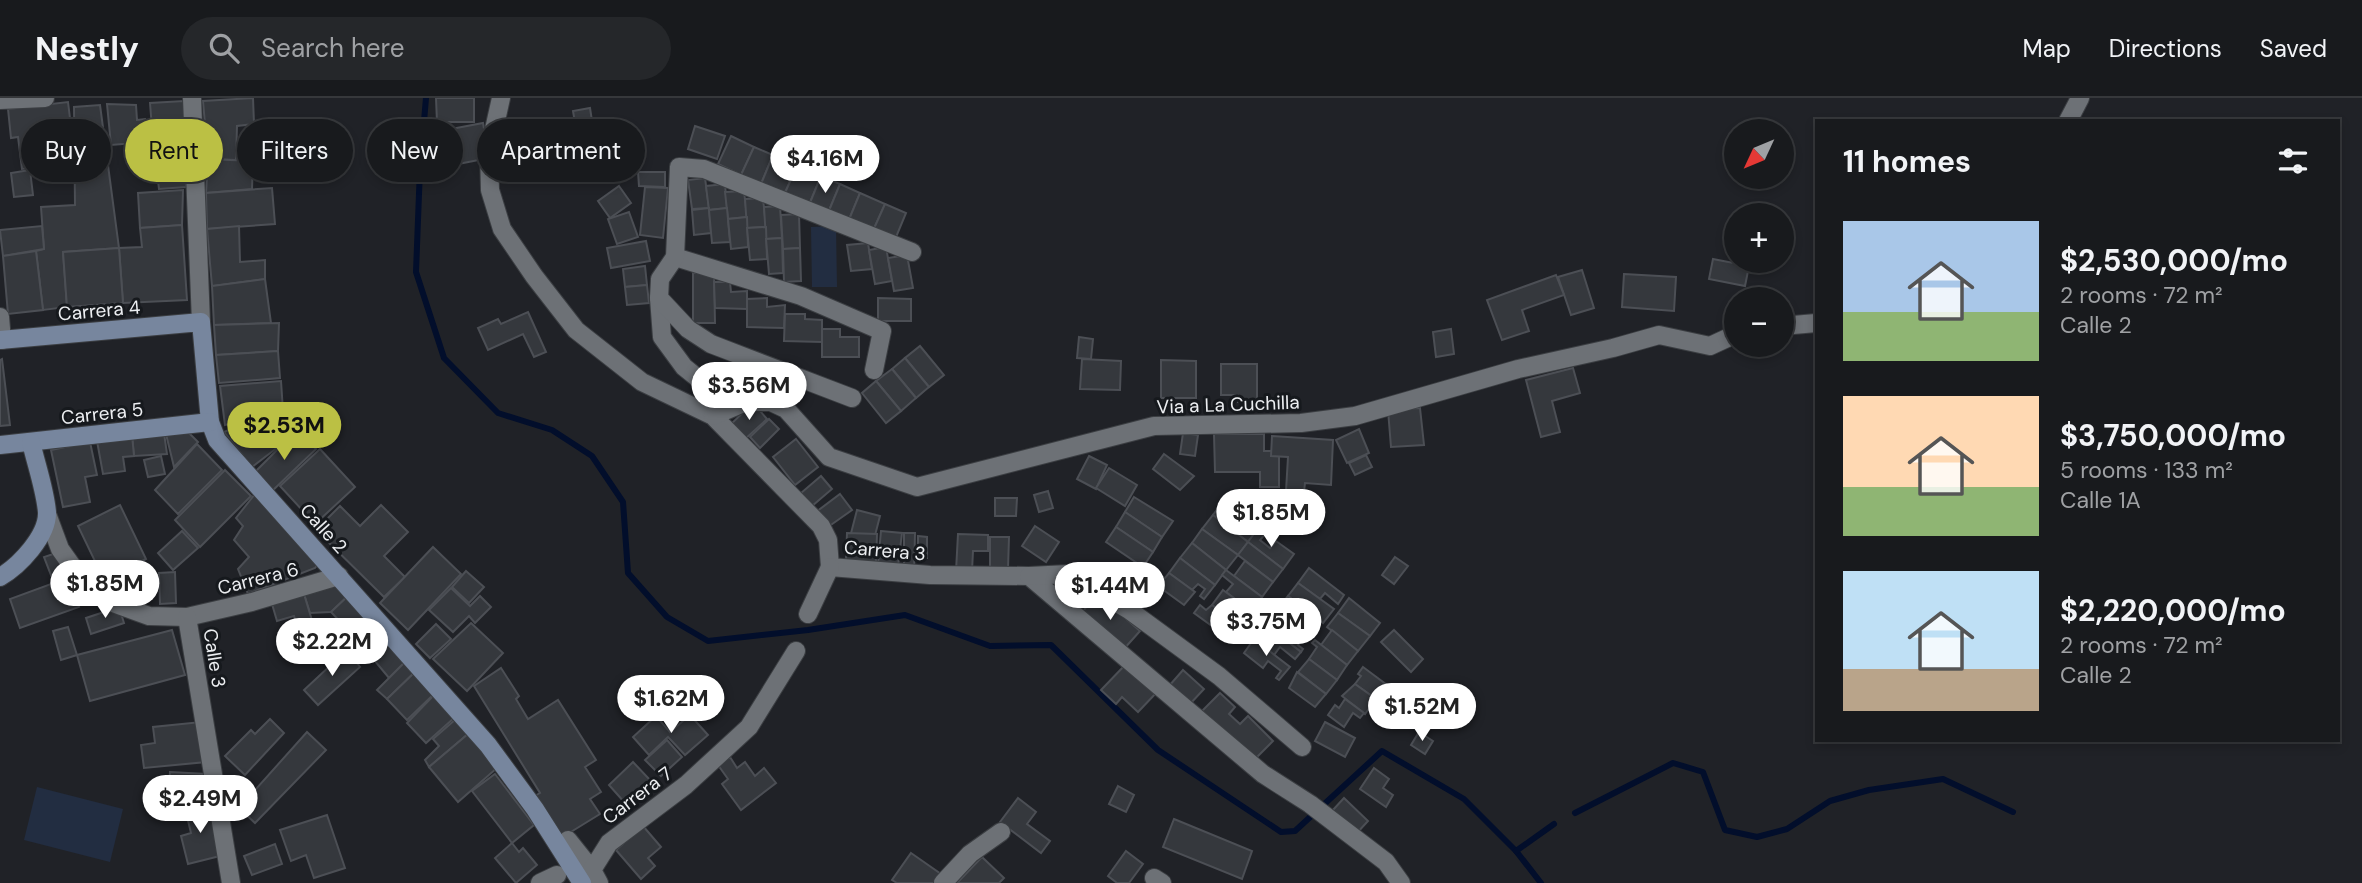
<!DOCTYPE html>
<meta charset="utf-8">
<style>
body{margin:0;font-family:"DM Sans",sans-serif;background:#25272a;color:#f1f3f6;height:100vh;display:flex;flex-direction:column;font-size:26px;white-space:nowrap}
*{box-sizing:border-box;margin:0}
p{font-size:23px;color:#9fa1a4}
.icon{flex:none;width:38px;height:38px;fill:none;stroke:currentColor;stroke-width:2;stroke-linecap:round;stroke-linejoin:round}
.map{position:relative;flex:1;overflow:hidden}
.drawer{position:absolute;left:1815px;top:21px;width:525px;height:623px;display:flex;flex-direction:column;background:#181a1d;border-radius:0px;box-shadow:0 4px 10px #0003,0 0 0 2px #36383b}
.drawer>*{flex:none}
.guide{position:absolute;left:21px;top:21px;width:665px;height:63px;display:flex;gap:14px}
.needle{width:46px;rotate:226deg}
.fabs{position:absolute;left:1724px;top:21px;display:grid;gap:14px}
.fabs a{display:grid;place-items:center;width:70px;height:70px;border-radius:50%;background:#181a1d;box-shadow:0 4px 10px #0003,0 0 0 2px #36383b;font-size:35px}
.price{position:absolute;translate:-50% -60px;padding:0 16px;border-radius:24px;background:#fff;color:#222;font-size:23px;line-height:46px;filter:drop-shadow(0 2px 4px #0008)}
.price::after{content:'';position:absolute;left:50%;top:42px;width:21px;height:16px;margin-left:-10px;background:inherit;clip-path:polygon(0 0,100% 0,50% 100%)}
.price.active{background:#bbc044;color:#111}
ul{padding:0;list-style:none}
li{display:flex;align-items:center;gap:21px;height:175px;padding:0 28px}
li span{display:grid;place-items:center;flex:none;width:196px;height:140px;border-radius:0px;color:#555}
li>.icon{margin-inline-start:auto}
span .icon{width:84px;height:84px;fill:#fffc;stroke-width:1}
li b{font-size:30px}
h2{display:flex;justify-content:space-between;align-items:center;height:84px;padding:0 28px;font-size:30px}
.pill{padding:0 24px;border-radius:32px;background:#181a1d;box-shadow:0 4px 10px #0003,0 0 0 2px #36383b;font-size:24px;line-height:63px}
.pill.active{background:#bbc044;color:#111}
header{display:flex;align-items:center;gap:42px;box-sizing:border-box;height:98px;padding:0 35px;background:#181a1d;border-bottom:2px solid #36383b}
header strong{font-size:33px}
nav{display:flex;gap:38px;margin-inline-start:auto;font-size:24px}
.search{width:490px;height:63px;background:#25272a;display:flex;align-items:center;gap:18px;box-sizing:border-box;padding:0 24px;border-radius:38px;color:#9fa1a4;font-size:26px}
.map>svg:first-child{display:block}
.green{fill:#222d41}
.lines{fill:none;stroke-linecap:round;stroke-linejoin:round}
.stream{stroke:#020e2b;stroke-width:6}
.building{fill:#35383d;stroke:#4c4f55;stroke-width:2}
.street-casing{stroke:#3b3e42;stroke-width:20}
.secondary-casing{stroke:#3b3e42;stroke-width:20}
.street{stroke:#6d7176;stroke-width:18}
.secondary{stroke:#77869e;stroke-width:18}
.labels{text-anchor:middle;stroke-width:6;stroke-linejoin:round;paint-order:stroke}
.street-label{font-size:19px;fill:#eceef1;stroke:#16191d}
</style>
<header>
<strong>Nestly</strong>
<div class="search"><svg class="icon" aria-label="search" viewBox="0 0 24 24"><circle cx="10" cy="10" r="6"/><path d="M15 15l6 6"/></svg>Search here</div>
<nav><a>Map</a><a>Directions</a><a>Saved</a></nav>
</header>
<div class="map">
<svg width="2362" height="785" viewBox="0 0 2362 785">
<rect width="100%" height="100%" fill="#202227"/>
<g class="green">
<polygon points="836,128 837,189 812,189 811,129"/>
<polygon points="37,689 123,711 110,764 24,742"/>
</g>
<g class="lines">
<g class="stream">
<polyline points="426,0 420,70 416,174 444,260 498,315 552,332 592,358 623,404 628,475 667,519 708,543 808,532 905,517 990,548 1051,547 1158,652 1281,734 1295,733 1382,653 1464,701 1516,753 1541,785"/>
<polyline points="1575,715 1673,665 1703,674 1725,732 1757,739 1787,731 1830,703 1869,692 1943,681 2013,714"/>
<polyline points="1516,753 1554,726"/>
</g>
</g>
<g class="building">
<polygon points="253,0 254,26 237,28 236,62 208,61 203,3"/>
<polygon points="436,0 474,0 474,24 437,24"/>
<polygon points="184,3 184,42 153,43 150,5"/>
<polygon points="68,4 73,45 52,48 54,67 22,71 18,39 11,40 8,11"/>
<polygon points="107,6 136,7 137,22 145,21 148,44 111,47"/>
<polygon points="100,7 119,150 63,154 67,209 43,212 36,153 44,151 41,109 75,107 74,9"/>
<polygon points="590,10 592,23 575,25 573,13"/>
<polygon points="483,25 489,60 458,66 451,31"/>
<polygon points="695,28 725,38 717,61 688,51"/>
<polygon points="731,38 754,49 741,77 718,66"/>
<polygon points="184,42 186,89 159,91 153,43"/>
<polygon points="754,49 773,57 761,86 741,77"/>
<polygon points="773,57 797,68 784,97 761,86"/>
<polygon points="208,61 253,63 252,91 206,95"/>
<polygon points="797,68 821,78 809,107 784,97"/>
<polygon points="30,72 33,97 14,99 11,75"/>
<polygon points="638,74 665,74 665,89 639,88"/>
<polygon points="821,78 840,86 828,115 809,107"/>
<polygon points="705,80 709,110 692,111 688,82"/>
<polygon points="725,86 727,110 709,112 706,88"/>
<polygon points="840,86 860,95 848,124 828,115"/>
<polygon points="619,88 631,105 610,120 598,103"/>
<polygon points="645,89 668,90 663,140 640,137"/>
<polygon points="272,90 275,126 207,131 206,95"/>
<polygon points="183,92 182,127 140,130 138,95"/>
<polygon points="744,93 747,119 728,121 725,94"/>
<polygon points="860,95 885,106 872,135 848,124"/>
<polygon points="763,100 766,129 747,130 745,101"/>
<polygon points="885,106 906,115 894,144 872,135"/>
<polygon points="780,108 782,140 766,141 764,109"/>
<polygon points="709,110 711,135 694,137 692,112"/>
<polygon points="727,110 730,144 712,145 709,112"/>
<polygon points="629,114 638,139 617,146 608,121"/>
<polygon points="799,116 800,150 783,151 781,117"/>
<polygon points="747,119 748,149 731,151 728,121"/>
<polygon points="182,127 187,202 123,205 119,150 142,149 140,130"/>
<polygon points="42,128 44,151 3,158 0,132"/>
<polygon points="239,128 240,164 265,162 265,181 212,188 207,131"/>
<polygon points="766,129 767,161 750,162 747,130"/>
<polygon points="782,140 783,175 769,176 766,141"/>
<polygon points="646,143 650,163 611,170 607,150"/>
<polygon points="868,145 872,171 851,173 847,147"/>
<polygon points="886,149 892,183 875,186 869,152"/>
<polygon points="119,150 123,205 67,209 63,154"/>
<polygon points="800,150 801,183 784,184 783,151"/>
<polygon points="36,153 43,212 8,216 3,158"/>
<polygon points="907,157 913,190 894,193 888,160"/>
<polygon points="1713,161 1749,168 1745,188 1709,181"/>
<polygon points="645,168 647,187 625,189 623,171"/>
<polygon points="1582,172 1594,210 1571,217 1558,179"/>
<polygon points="693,175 714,175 715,225 693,225"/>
<polygon points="1624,176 1676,179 1674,213 1622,209"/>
<polygon points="1556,177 1564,197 1522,212 1529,233 1502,242 1487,202"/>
<polygon points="265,181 271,225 214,227 212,188"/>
<polygon points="714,184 730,184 731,194 747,193 747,211 715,210"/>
<polygon points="647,187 649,205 627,207 625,189"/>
<polygon points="767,200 767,209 785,207 784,230 747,229 747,201"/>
<polygon points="878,200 911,201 911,223 878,223"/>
<polygon points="528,214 546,254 534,259 523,236 488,252 478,230 498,221 501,226"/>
<polygon points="785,216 805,216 805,221 822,222 822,244 784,243"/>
<polygon points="279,225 278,253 216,257 214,227"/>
<polygon points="822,231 840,231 840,239 859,239 859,259 822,259"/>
<polygon points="1451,231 1454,256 1436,259 1433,234"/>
<polygon points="1079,239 1093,241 1091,261 1077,260"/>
<polygon points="920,248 944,277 929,289 905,260"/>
<polygon points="278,253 280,280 219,285 216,257"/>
<polygon points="905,260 929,289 916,300 892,271"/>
<polygon points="2,261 10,327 0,328 0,262"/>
<polygon points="1082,261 1121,263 1120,292 1080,291"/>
<polygon points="1161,262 1196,263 1196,300 1161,300"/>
<polygon points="1221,266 1257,266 1257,305 1238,304 1238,297 1221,297"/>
<polygon points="1573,270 1580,295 1552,303 1560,334 1541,339 1526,282"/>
<polygon points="892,271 916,300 901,313 876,283"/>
<polygon points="281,283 283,313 225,327 220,288"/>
<polygon points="876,283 901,313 886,325 862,295"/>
<polygon points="753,305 767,321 744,342 730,327"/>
<polygon points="1420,310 1424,347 1391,349 1388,312"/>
<polygon points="264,318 278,349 252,369 224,334"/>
<polygon points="769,321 779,331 760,350 750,339"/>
<polygon points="1359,331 1369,355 1347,365 1336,342"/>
<polygon points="186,332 198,344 174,369 166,336"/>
<polygon points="297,332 316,351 270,395 252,377"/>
<polygon points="164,335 167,356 134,358 132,337"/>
<polygon points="1183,335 1198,337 1195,358 1180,356"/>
<polygon points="1214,336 1264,336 1264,353 1279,353 1279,389 1260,389 1260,374 1215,374"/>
<polygon points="132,337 134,358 123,359 125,373 103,376 97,343"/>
<polygon points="1272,338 1333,342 1331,387 1305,385 1304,394 1286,393 1288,359 1271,358"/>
<polygon points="796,341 818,369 795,387 773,359"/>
<polygon points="90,344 97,377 85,379 90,404 63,409 51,352"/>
<polygon points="197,346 222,372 178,416 155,392"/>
<polygon points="320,351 355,389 315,426 280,388"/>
<polygon points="1164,356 1194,378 1180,392 1153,371"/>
<polygon points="1366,357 1372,369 1355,377 1349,365"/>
<polygon points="161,358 165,376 148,379 144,362"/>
<polygon points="1089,358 1107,367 1096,391 1077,381"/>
<polygon points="1109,370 1137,387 1125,408 1096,390"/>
<polygon points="225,372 251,398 200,449 175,422"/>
<polygon points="821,378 832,391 812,408 801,395"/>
<polygon points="1048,393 1053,410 1039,414 1034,397"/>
<polygon points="255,396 318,466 315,470 248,496 238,471 249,459 234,442 243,428 236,420"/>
<polygon points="840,396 852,412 828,429 816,414"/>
<polygon points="1134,399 1173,423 1162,439 1125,414"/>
<polygon points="995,400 1017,400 1016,418 995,418"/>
<polygon points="1224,402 1259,429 1248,444 1213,417"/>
<polygon points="120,407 146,461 104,482 78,428"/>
<polygon points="381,407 408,434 384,458 405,479 384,499 316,432 340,408 360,428"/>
<polygon points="857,412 880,418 872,449 849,443"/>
<polygon points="1125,414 1162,439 1153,454 1116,429"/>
<polygon points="1213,417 1248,444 1238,457 1202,431"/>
<polygon points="1035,428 1059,444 1046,464 1022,448"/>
<polygon points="1116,429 1153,454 1143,469 1106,444"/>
<polygon points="1259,429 1266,435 1260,442 1270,450 1276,443 1294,456 1283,471 1248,444"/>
<polygon points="1202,431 1238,457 1226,472 1192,445"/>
<polygon points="182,433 198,450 173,472 158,455"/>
<polygon points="881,433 902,435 898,468 878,466"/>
<polygon points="847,435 877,436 876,464 846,462"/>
<polygon points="904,435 915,435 914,475 904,475"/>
<polygon points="958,436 988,437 988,453 973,453 972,473 956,473"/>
<polygon points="918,438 927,439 927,460 918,460"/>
<polygon points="990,439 1009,439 1008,471 990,471"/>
<polygon points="1248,444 1283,471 1273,484 1238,457"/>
<polygon points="1192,445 1226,472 1215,487 1180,460"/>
<polygon points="433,449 461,476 408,532 380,505"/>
<polygon points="59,454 79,509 20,530 10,501 54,485 44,459"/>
<polygon points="1395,459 1408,468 1394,486 1382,477"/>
<polygon points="1180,460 1215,487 1204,501 1200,498 1205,491 1198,486 1192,492 1169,475"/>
<polygon points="1245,463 1273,484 1262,499 1234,478"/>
<polygon points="1309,470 1344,497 1338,506 1325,495 1320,501 1298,485"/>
<polygon points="1226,472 1262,499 1251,513 1226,494 1233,486 1222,477"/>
<polygon points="466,473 484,489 469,505 452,489"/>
<polygon points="175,474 176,505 160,506 159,475"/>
<polygon points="1169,475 1195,494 1184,507 1158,488"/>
<polygon points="1298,485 1334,511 1323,525 1288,498"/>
<polygon points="338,486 349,497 331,514 310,515 304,496"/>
<polygon points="451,490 470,508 480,498 491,509 475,525 469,518 453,534 429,512"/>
<polygon points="1223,492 1251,513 1240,528 1212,507"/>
<polygon points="304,496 314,529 299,533 294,518 277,523 272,506"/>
<polygon points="1098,496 1140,533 1123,552 1081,515"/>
<polygon points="349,497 378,529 360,545 331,514"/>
<polygon points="1288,498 1317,521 1306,535 1277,512"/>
<polygon points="1349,500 1380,525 1370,538 1338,515"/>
<polygon points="1200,507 1206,512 1212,507 1240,528 1230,541 1194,515"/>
<polygon points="119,509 124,525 91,536 86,520"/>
<polygon points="1277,512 1306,535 1298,547 1303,551 1301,554 1266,527"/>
<polygon points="1338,515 1370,538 1358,553 1327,529"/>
<polygon points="471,525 503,555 467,593 433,561"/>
<polygon points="436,526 451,541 430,560 416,546"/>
<polygon points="1266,527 1301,554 1295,561 1280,549 1274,557 1254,541"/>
<polygon points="68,529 77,557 61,562 53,533"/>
<polygon points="378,529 407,562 389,580 360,545"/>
<polygon points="172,532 185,577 90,603 77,557"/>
<polygon points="1332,532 1358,553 1347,567 1321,547"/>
<polygon points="1394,532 1423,561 1411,574 1381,544"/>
<polygon points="1254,541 1290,569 1279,582 1276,580 1281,573 1268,563 1263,570 1244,555"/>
<polygon points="1315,542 1347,567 1337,582 1309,561 1317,549 1312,545"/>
<polygon points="347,552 360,569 318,607 304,592"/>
<polygon points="1309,561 1337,582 1326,596 1298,574"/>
<polygon points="407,562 416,573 387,601 377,592"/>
<polygon points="1127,565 1158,593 1138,614 1122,599 1116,606 1101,592"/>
<polygon points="1363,569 1387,587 1376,601 1355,586 1361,578 1358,576"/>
<polygon points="501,570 519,598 516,601 528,621 558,602 596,662 585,669 601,694 590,701 600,716 561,740 531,700 540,695 474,588"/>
<polygon points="1183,572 1204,591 1189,607 1169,588"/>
<polygon points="416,573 435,595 407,622 387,601"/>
<polygon points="1297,574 1326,596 1315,609 1289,590"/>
<polygon points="1355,586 1376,601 1365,616 1342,598"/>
<polygon points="1220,595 1235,609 1229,616 1240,626 1248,618 1273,643 1252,664 1201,614"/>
<polygon points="434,597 454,620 426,645 407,625"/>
<polygon points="1345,601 1364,615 1360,620 1353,615 1344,629 1328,617 1335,607 1339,610"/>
<polygon points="690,617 708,637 685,657 668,639 649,657 633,639 656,618 670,634"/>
<polygon points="270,621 284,635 245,677 225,658 251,632 255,636"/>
<polygon points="456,621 468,636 429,669 425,662 439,648 433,641"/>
<polygon points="201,624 206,664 144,670 141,647 155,645 153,629"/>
<polygon points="1325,624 1355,640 1345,659 1315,643"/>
<polygon points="307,634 326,652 255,725 239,710"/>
<polygon points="1419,634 1433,643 1425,656 1411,647"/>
<polygon points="468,636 497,670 458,704 429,669"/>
<polygon points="667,642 682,659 661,678 645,662"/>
<polygon points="730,659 737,670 745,664 755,678 764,670 776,685 741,712 722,686 728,681 718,667"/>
<polygon points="633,664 650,682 625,705 609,687"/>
<polygon points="1374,670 1389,681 1383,690 1393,697 1386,709 1360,691"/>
<polygon points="170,674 206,676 204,700 168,698"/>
<polygon points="495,676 534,727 512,745 472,693"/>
<polygon points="1118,688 1134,697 1126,714 1109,706"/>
<polygon points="1018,700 1036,714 1027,726 1050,743 1041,755 1000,724"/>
<polygon points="1344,700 1368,723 1356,736 1332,713"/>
<polygon points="207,704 220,758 188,766 181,738 191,735 185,710"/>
<polygon points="327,717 345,770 314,780 306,757 291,763 280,732"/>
<polygon points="1174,721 1252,753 1242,781 1163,749"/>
<polygon points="643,728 661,749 648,760 655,768 641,781 616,752"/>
<polygon points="512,745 519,754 523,750 537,767 516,785 495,760"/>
<polygon points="275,746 282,766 252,777 244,758"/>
<polygon points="1126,753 1143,766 1129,785 1117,785 1108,778"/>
<polygon points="911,755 941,776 934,785 897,785 892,782"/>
<polygon points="982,759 1004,780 999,785 957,785"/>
</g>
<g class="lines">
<defs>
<g id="street">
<polyline points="192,0 201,224"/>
<polyline points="501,0 489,54 490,92 502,131 534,178 576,232 642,284 713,318 821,428 828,442 830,469 930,477 1029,478 1263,676 1310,706 1386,764 1401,785"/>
<polyline points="0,2 45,0"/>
<polyline points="2068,23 2080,0"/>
<polyline points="675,159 801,198 882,233 874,272"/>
<polyline points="659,200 662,239 684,269 710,290 746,304"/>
<polyline points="0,219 2,242"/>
<polyline points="1782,228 1816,225"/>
<polyline points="852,300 711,246 688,231 659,200 660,181 675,159 679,69 704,71 912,154"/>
<polyline points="713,318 746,304 771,304 786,311 829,359 917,389 1154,328 1301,325 1355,318 1518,271 1613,250 1659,237 1710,248 1736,236"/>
<polyline points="47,416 60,451 82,482 113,505 149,518 187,519 252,504 339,478"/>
<polyline points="1029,478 1068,476 1129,512 1219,578 1302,649"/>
<polyline points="808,516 830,469"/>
<polyline points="187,519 231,785"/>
<polyline points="568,742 592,772"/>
<polyline points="1154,780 1162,785"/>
<polyline points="540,785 557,777"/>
<polyline points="599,785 592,772 609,745 686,687 749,629 796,553"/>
<polyline points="943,785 970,756 1001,734"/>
</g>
<g id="secondary">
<polyline points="0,242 201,224 210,324 217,342 488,647 535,711 582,785"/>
<polyline points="0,347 210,324"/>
<path d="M0 479C19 468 48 438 47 414 45 391 36 366 31 344"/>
</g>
</defs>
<use href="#street" class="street-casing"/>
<use href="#secondary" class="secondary-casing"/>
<use href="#street" class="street"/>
<use href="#secondary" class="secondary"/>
</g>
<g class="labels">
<g class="street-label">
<text transform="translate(99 212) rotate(-5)" y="7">Carrera 4</text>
<text transform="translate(1228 306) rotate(-2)" y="7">Via a La Cuchilla</text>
<text transform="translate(102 315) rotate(-6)" y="7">Carrera 5</text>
<text transform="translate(324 430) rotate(48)" y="7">Calle 2</text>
<text transform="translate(885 452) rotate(5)" y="7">Carrera 3</text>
<text transform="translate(258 480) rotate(-14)" y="7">Carrera 6</text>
<text transform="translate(215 560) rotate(81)" y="7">Calle 3</text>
<text transform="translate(637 697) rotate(-37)" y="7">Carrera 7</text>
</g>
</g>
</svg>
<div class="fabs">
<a><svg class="needle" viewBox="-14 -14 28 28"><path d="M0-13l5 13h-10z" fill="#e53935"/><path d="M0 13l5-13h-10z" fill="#9fa1a4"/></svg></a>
<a>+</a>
<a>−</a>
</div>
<b class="price" style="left:825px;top:97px">$4.16M</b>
<b class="price" style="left:749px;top:324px">$3.56M</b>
<b class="price active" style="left:284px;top:364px">$2.53M</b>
<b class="price" style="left:1271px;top:451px">$1.85M</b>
<b class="price" style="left:105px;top:522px">$1.85M</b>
<b class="price" style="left:1110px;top:524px">$1.44M</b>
<b class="price" style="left:1266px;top:560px">$3.75M</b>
<b class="price" style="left:332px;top:580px">$2.22M</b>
<b class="price" style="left:671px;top:637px">$1.62M</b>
<b class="price" style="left:1422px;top:645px">$1.52M</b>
<b class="price" style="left:200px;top:737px">$2.49M</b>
<div class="guide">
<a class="pill">Buy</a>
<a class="pill active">Rent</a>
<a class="pill">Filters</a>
<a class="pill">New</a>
<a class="pill">Apartment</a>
</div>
<section class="drawer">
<h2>11 homes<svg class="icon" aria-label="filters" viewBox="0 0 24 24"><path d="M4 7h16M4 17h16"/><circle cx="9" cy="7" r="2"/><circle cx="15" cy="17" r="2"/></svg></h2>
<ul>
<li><span style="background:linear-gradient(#a9c7e8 65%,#8fb573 0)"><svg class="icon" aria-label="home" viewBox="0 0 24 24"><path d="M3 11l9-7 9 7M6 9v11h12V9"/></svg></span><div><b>$2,530,000/mo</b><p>2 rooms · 72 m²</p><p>Calle 2</p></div></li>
<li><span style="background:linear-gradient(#ffd9b3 65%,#8fb573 0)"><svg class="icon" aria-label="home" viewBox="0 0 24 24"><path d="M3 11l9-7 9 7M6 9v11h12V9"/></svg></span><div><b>$3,750,000/mo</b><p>5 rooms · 133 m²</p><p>Calle 1A</p></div></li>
<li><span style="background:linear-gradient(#bfe0f5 70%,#b9a48a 0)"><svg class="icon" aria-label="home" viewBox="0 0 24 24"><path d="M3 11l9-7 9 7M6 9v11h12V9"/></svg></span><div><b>$2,220,000/mo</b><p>2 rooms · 72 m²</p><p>Calle 2</p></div></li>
</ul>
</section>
</div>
